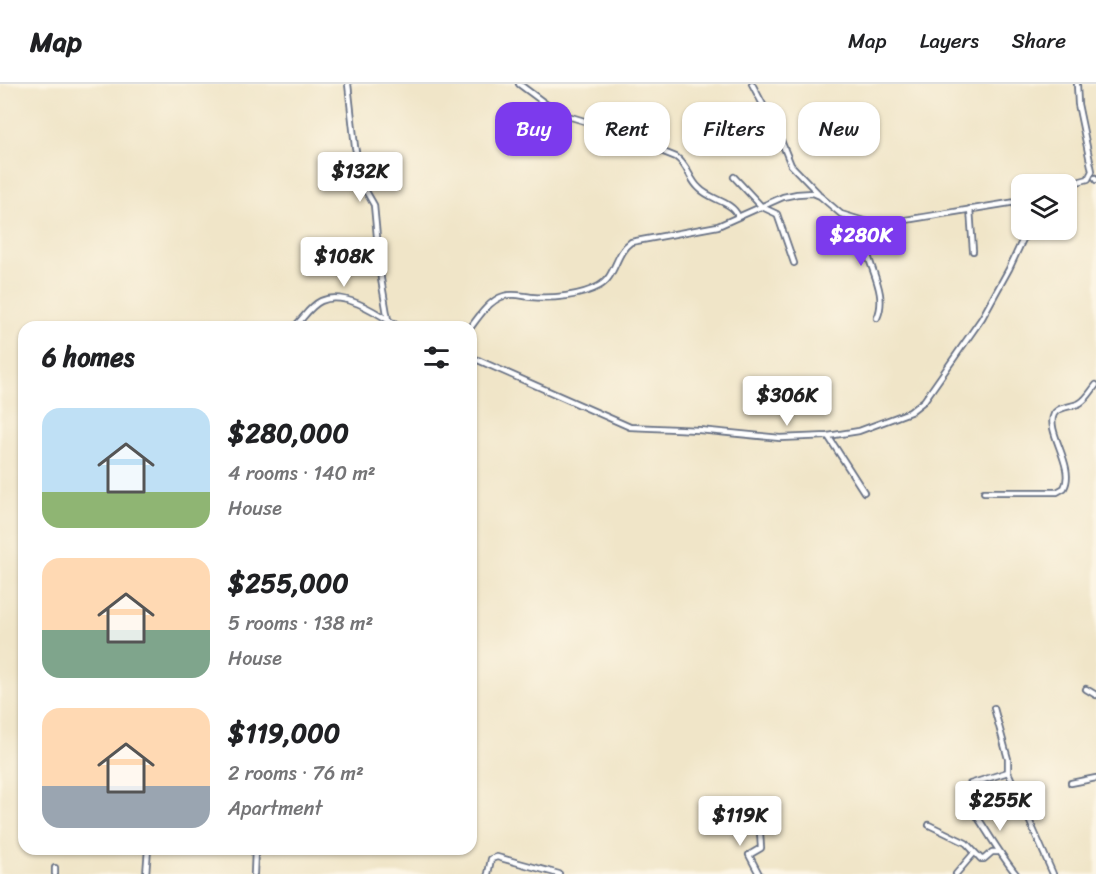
<!DOCTYPE html>
<meta charset="utf-8">
<style>
body{margin:0;font-family:Sriracha,sans-serif;background:#f6f6f6;color:#202124;height:100vh;display:flex;flex-direction:column;font-size:22px;white-space:nowrap}
*{box-sizing:border-box;margin:0}
p{font-size:20px;color:#757577}
.icon{flex:none;width:33px;height:33px;fill:none;stroke:currentColor;stroke-width:2;stroke-linecap:round;stroke-linejoin:round}
.map{position:relative;flex:1;overflow:hidden}
.drawer{position:absolute;left:18px;top:237px;width:459px;height:534px;display:flex;flex-direction:column;background:#fff;border-radius:18px;box-shadow:0 2px 4px #0004}
.drawer>*{flex:none}
.top-card{position:absolute;left:495px;top:18px;width:510px;height:54px;display:flex;gap:12px}
.controls{position:absolute;left:1011px;top:90px;display:grid;gap:12px}
.controls a{display:grid;place-items:center;width:66px;height:66px;border-radius:12px;background:#fff;box-shadow:0 2px 4px #0004;font-size:30px}
.price{position:absolute;translate:-50% -51px;padding:0 14px;border-radius:6px;background:#fff;color:#222;font-size:20px;line-height:39px;filter:drop-shadow(0 2px 3px #0008)}
.price::after{content:'';position:absolute;left:50%;top:36px;width:18px;height:14px;margin-left:-9px;background:inherit;clip-path:polygon(0 0,100% 0,50% 100%)}
.price.current{background:#7c3aed;color:#fff}
ul{padding:0;list-style:none}
li{display:flex;align-items:center;gap:18px;height:150px;padding:0 24px}
li span{display:grid;place-items:center;flex:none;width:168px;height:120px;border-radius:18px;color:#555}
li>.icon{margin-inline-start:auto}
span .icon{width:72px;height:72px;fill:#fffc;stroke-width:1}
li b{font-size:26px}
h2{display:flex;justify-content:space-between;align-items:center;height:72px;padding:0 24px;font-size:26px}
.chip{padding:0 21px;border-radius:18px;background:#fff;box-shadow:0 2px 4px #0004;font-size:21px;line-height:54px}
.chip.current{background:#7c3aed;color:#fff}
header{display:flex;align-items:center;gap:36px;box-sizing:border-box;height:84px;padding:0 30px;background:#fff;border-bottom:2px solid #e0e0e0}
header strong{font-size:28px}
nav{display:flex;gap:33px;margin-inline-start:auto;font-size:21px}
.map>svg:first-child{display:block}
.lines{fill:none;stroke-linecap:round;stroke-linejoin:round}
.minor-casing{stroke:#666f83;stroke-width:8}
.minor{stroke:#fff;stroke-width:4.5}
</style>
<header>
<strong>Map</strong>
<nav><a>Map</a><a>Layers</a><a>Share</a></nav>
</header>
<div class="map">
<svg width="1096" height="790" viewBox="0 0 1096 790">
<rect width="100%" height="100%" fill="#fcf5e5"/>
<filter id="ink" filterUnits="userSpaceOnUse"><feTurbulence type="fractalNoise" baseFrequency=".0167" numOctaves="2"/><feDisplacementMap in="SourceGraphic" scale="12" xChannelSelector="R" yChannelSelector="G"/><feConvolveMatrix kernelMatrix="1 2 1 2 8 2 1 2 1" color-interpolation-filters="sRGB"/></filter>
<filter id="wash" filterUnits="userSpaceOnUse"><feTurbulence type="fractalNoise" baseFrequency=".008" numOctaves="4" result="noise"/><feDisplacementMap in="SourceGraphic" scale="24" xChannelSelector="R" yChannelSelector="G"/><feGaussianBlur stdDeviation="1.35" result="paint"/><feColorMatrix in="noise" values="0 0 0 0 0 0 0 0 0 0 0 0 0 0 0 0 0 1.4 0 .05"/><feComposite in="paint" operator="in"/></filter>
<g filter="url(#wash)">
<rect width="100%" height="100%" fill="#f0e5c8"/>
</g>
<g filter="url(#ink)">
<g class="lines">
<defs>
<g id="minor">
<polyline points="348,0 355,63 361,89 366,107 374,121 381,195 388,236"/>
<path d="M519 0 558 29 594 40 676 73C688 81 689 95 699 104 710 116 732 117 738 132"/>
<polyline points="752,0 778,49 791,81 818,109"/>
<polyline points="734,93 762,123 777,130 794,179"/>
<polyline points="1095,94 1096,96"/>
<polyline points="1066,101 1088,95 1092,87 1078,20 1077,0"/>
<polyline points="1017,118 1016,125 1022,136"/>
<polyline points="970,125 973,167"/>
<path d="M867 138C866 147 864 154 866 163 870 186 888 210 877 234"/>
<path d="M294 243C303 235 310 222 321 217 346 206 380 231 399 243"/>
<path d="M471 243C479 232 490 216 504 212 513 209 522 212 531 213 552 215 581 212 599 202 616 193 615 169 631 158L718 142 783 113 797 110 813 109 820 112 841 130 867 138H893L1022 117"/>
<polyline points="471,273 630,343 699,346 780,354 828,352 859,347 910,328 924,317 982,234 1009,185 1024,153 1025,146"/>
<polyline points="828,352 864,408"/>
<path d="M984 408H1057L1064 404C1076 383 1045 347 1054 330 1059 322 1073 323 1080 319 1087 315 1091 307 1096 301"/>
<polyline points="1086,605 1096,611"/>
<polyline points="994,624 1008,675 1008,688 1053,790"/>
<polyline points="1071,699 1096,694"/>
<polyline points="970,700 1008,688"/>
<path d="M968 719C985 743 998 768 1016 790"/>
<polyline points="929,741 966,759 981,775 984,775 992,768 998,768"/>
<polyline points="55,790 55,784"/>
<polyline points="146,790 148,765"/>
<polyline points="254,790 255,765"/>
<polyline points="488,790 491,775 497,773 559,790"/>
<polyline points="759,790 749,771 761,764 759,732"/>
<polyline points="956,790 974,769"/>
</g>
</defs>
<use href="#minor" class="minor-casing"/>
<use href="#minor" class="minor"/>
</g>
</g>
</svg>
<div class="controls">
<a><svg class="icon" aria-label="layers" viewBox="0 0 24 24"><path d="M12 4l9 5-9 5-9-5zM3 14l9 5 9-5"/></svg></a>
</div>
<b class="price" style="left:360px;top:119px">$132K</b>
<b class="price current" style="left:861px;top:183px">$280K</b>
<b class="price" style="left:344px;top:204px">$108K</b>
<b class="price" style="left:787px;top:343px">$306K</b>
<b class="price" style="left:1000px;top:748px">$255K</b>
<b class="price" style="left:740px;top:763px">$119K</b>
<div class="top-card">
<a class="chip current">Buy</a>
<a class="chip">Rent</a>
<a class="chip">Filters</a>
<a class="chip">New</a>
</div>
<section class="drawer">
<h2>6 homes<svg class="icon" aria-label="filters" viewBox="0 0 24 24"><path d="M4 7h16M4 17h16"/><circle cx="9" cy="7" r="2"/><circle cx="15" cy="17" r="2"/></svg></h2>
<ul>
<li><span style="background:linear-gradient(#bfe0f5 70%,#8fb573 0)"><svg class="icon" aria-label="home" viewBox="0 0 24 24"><path d="M3 11l9-7 9 7M6 9v11h12V9"/></svg></span><div><b>$280,000</b><p>4 rooms · 140 m²</p><p>House</p></div></li>
<li><span style="background:linear-gradient(#ffd9b3 60%,#7fa58c 0)"><svg class="icon" aria-label="home" viewBox="0 0 24 24"><path d="M3 11l9-7 9 7M6 9v11h12V9"/></svg></span><div><b>$255,000</b><p>5 rooms · 138 m²</p><p>House</p></div></li>
<li><span style="background:linear-gradient(#ffd9b3 65%,#9aa5b1 0)"><svg class="icon" aria-label="home" viewBox="0 0 24 24"><path d="M3 11l9-7 9 7M6 9v11h12V9"/></svg></span><div><b>$119,000</b><p>2 rooms · 76 m²</p><p>Apartment</p></div></li>
</ul>
</section>
</div>
